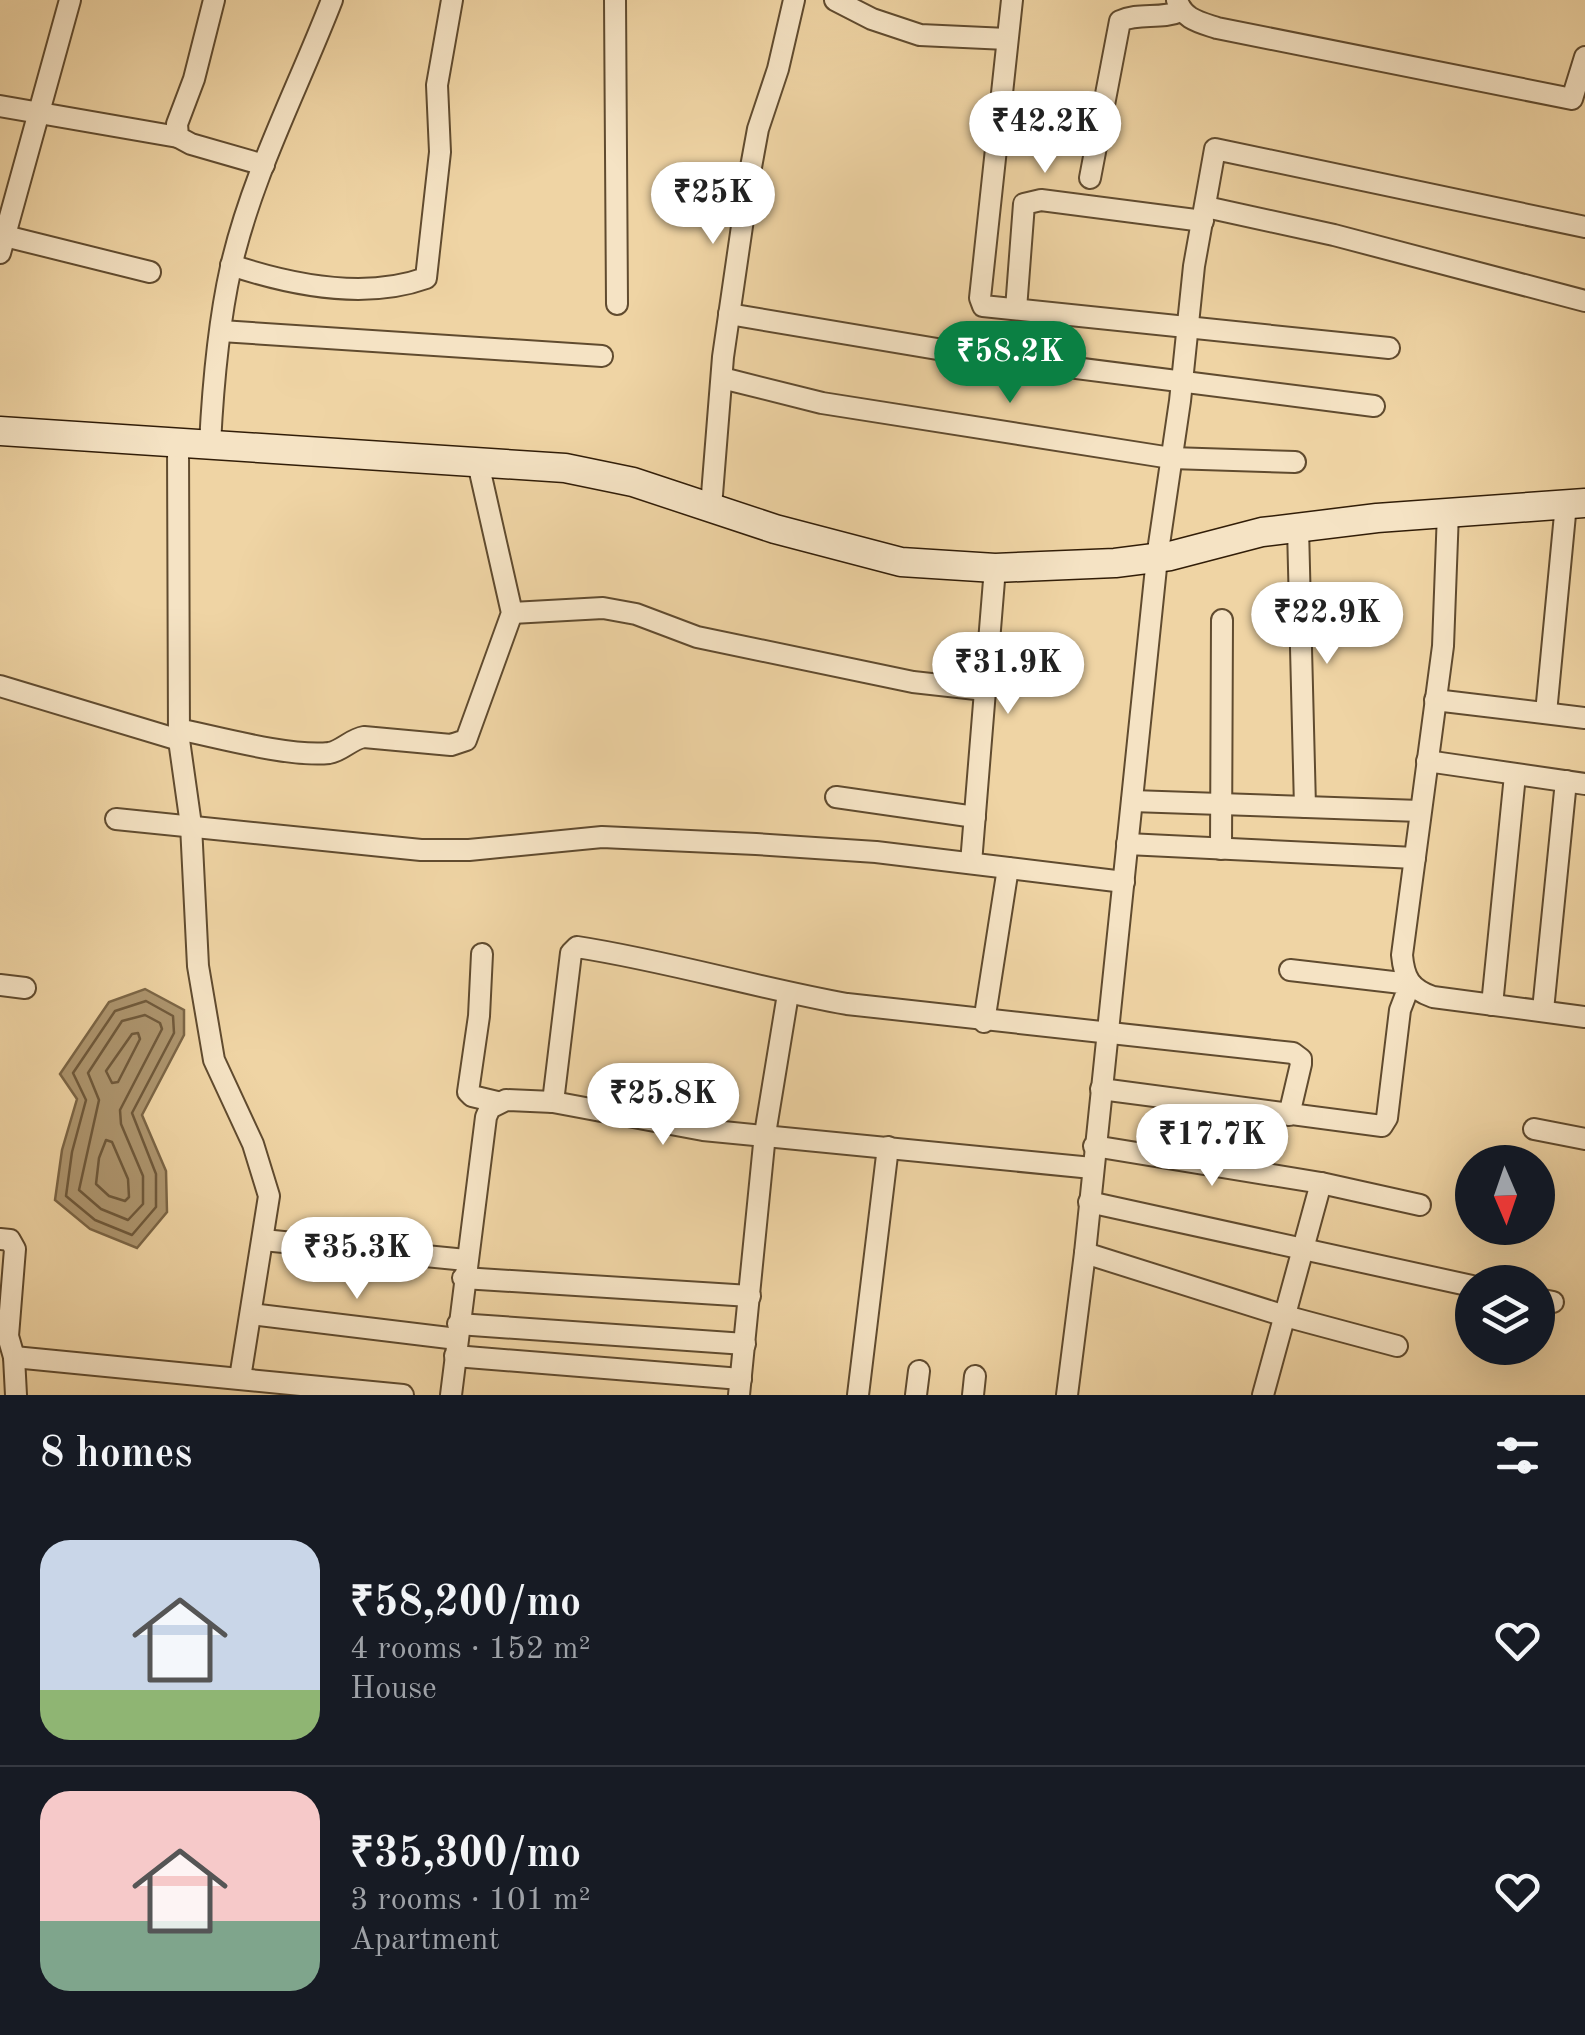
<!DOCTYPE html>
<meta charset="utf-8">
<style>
body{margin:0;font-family:"Old Standard TT",serif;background:#20242c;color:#f1f3f6;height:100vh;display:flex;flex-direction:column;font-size:38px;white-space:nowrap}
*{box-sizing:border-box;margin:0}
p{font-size:32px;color:#9ea1a6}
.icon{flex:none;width:55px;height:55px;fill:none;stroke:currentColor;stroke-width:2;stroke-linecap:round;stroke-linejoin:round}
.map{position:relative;height:1395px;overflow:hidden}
.drawer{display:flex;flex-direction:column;background:#171b24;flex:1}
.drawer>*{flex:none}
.needle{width:65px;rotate:178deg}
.controls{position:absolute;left:1455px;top:1145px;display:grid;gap:20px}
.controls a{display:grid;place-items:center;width:100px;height:100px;border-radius:50%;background:#171b24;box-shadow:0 10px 40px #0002;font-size:50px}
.price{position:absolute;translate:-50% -85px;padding:0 22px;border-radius:35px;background:#fff;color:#222;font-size:32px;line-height:65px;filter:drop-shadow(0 2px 5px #0008)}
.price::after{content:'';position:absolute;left:50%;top:60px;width:30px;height:22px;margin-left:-15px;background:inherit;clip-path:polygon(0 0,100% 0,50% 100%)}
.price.selected{background:#0b8043;color:#fff}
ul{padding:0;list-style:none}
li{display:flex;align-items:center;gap:30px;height:250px;padding:0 40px}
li+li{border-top:2px solid #363941}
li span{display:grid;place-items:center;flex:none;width:280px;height:200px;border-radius:30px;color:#555}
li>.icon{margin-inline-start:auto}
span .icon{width:120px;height:120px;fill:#fffc;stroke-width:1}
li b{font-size:42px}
h2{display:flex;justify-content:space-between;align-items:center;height:120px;padding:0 40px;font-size:42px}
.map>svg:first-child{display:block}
.water{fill:#ae966f;stroke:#7c6646;stroke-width:2.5}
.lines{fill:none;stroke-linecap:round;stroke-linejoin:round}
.shore{stroke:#705a3c;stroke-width:2.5}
.street-casing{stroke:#604b2f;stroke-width:24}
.secondary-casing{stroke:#311d08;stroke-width:31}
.street{stroke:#f5e3c4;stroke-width:20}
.secondary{stroke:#f5e3c4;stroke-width:28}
</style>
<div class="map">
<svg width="1585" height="1395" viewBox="0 0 1585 1395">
<rect width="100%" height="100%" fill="#efd4a4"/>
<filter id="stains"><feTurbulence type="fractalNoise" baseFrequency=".002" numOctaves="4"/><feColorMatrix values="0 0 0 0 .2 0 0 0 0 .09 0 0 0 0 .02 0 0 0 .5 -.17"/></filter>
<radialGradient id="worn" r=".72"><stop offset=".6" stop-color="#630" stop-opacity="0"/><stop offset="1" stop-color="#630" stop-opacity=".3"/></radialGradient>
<polygon class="water" points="145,989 184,1010 184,1035 142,1115 166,1171 167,1212 137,1248 90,1229 55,1200 62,1150 77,1099 60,1074 109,1002"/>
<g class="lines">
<g class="shore">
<polygon points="146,1001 173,1016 174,1033 132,1113 156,1174 156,1207 132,1235 95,1220 66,1196 72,1152 86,1100 73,1073 115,1011"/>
<polygon points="145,1015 160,1023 162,1029 120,1110 121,1124 143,1176 143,1204 128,1220 101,1209 79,1190 99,1100 88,1073 122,1021"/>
<polygon points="138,1033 140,1039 118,1082 112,1083 106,1071 132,1034"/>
<polygon points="106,1140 112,1142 128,1179 129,1197 125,1201 109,1196 96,1184 99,1158"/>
</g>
<defs>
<g id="street">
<polyline points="214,0 194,79 177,124 178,137 191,144 264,165"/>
<polyline points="615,0 617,304"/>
<polyline points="835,0 872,19 920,35 1007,39"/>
<polyline points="1012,0 980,298 983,306 1389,348"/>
<path d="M1177 0C1183 19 1199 22 1217 28L1572 99 1585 57"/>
<polyline points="0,106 178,137"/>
<path d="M1090 178 1120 21C1139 12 1161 20 1181 11"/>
<polyline points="1206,207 1334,235 1585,301"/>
<polyline points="5,236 150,272"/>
<polyline points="0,253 70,0"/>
<path d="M231 265C291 285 365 300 426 278L440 152 437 85 452 0"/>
<polyline points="1016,309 1024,204 1041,200 1203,221"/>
<polyline points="729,314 973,355 1374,406"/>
<polyline points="221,331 602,356"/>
<polyline points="722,378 822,403 1171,458 1295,462"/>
<polyline points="178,443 179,740 191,825 198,966 214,1060 253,1144 269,1196 240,1378"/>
<path d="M210 444C213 385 218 325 231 267 252 175 298 88 332 0"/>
<polyline points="711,507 723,357 749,178 758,129 778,69 794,0"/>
<path d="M1448 512 1443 646 1402 955C1404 978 1410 989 1433 997L1585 1017"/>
<polyline points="1298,528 1305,807"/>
<polyline points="512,613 603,608 636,614 697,637 913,682 985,690"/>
<polyline points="0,686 179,740"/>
<polyline points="1435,700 1585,718"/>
<polyline points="1546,713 1566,504"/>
<path d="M179 740 182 732 187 731C224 739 292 757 329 753 342 751 351 739 364 737L451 745 466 740 512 613 478 463"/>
<polyline points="1427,761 1585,784"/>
<polyline points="836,797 975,817"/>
<polyline points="1132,801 1420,811"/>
<polyline points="116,819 421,850 469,850 602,837 756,844 876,852 1124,882"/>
<polyline points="1127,844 1415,858"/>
<polyline points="1221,849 1222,620"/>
<polyline points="971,863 995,568"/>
<polyline points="482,954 479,1016 468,1092 472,1096 497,1102"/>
<polyline points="0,985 25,988"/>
<polyline points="1492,1005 1515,775"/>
<polyline points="1543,1010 1566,781"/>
<polyline points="984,1022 1008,868"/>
<polyline points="1101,1089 1382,1126 1387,1118 1400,1010 1410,984 1290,970"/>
<path d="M553 1102 571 953 577 947C668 961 757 988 847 1004L1293 1053 1301 1059V1064L1289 1115"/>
<polyline points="1534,1129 1585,1139"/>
<polyline points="1094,1146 1321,1183 1263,1395"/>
<polyline points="1321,1183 1420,1205"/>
<polyline points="1089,1202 1472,1286"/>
<polyline points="0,1239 10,1240 15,1249 8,1336 14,1357 16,1395"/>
<polyline points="263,1240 466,1260"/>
<polyline points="1085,1253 1285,1316 1397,1346"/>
<polyline points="463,1278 750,1296"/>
<polyline points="1538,1299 1553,1302"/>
<polyline points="251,1314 457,1339"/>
<polyline points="458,1324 745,1344"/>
<polyline points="455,1356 741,1379"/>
<polyline points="14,1357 403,1395"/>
<polyline points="451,1395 486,1117 490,1108 506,1100 553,1102 703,1130 1092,1168"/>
<polyline points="739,1395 765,1134 788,994"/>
<polyline points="858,1395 888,1147"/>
<polyline points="916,1395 919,1371"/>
<polyline points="973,1395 975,1376"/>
<polyline points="1067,1395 1085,1253 1157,558 1180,401 1194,266 1215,149 1585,227"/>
</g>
<polyline id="secondary" points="0,431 565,468 633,482 775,529 901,562 995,568 1115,563 1170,556 1262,532 1377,518 1585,503"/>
</defs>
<use href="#street" class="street-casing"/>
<use href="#secondary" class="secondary-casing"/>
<use href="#street" class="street"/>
<use href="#secondary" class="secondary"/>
</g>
<rect width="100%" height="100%" filter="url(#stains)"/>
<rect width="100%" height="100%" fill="url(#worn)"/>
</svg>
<div class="controls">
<a><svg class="needle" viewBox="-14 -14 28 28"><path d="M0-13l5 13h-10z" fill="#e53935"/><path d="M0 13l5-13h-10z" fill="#9ea1a6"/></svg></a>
<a><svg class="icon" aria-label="layers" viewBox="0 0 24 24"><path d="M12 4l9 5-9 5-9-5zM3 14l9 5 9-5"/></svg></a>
</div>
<b class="price" style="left:1045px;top:176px">₹42.2K</b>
<b class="price" style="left:713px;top:247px">₹25K</b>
<b class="price selected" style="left:1010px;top:406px">₹58.2K</b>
<b class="price" style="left:1327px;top:667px">₹22.9K</b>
<b class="price" style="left:1008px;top:717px">₹31.9K</b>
<b class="price" style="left:663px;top:1148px">₹25.8K</b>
<b class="price" style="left:1212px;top:1189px">₹17.7K</b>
<b class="price" style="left:357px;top:1302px">₹35.3K</b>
</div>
<section class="drawer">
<h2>8 homes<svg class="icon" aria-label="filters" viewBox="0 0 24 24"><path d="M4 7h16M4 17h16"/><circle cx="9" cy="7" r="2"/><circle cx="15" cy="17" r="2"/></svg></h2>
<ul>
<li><span style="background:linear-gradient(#c9d6e8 75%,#8fb573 0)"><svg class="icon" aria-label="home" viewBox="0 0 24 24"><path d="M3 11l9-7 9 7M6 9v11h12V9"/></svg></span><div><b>₹58,200/mo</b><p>4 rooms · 152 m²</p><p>House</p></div><svg class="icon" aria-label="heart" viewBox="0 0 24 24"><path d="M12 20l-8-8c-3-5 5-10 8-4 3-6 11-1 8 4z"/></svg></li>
<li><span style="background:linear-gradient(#f6c9c9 65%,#7fa58c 0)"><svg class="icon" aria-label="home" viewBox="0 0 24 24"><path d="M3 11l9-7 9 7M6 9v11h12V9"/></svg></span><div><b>₹35,300/mo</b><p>3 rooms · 101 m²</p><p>Apartment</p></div><svg class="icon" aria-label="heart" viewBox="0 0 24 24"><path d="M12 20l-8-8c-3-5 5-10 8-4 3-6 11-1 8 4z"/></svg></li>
</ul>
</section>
